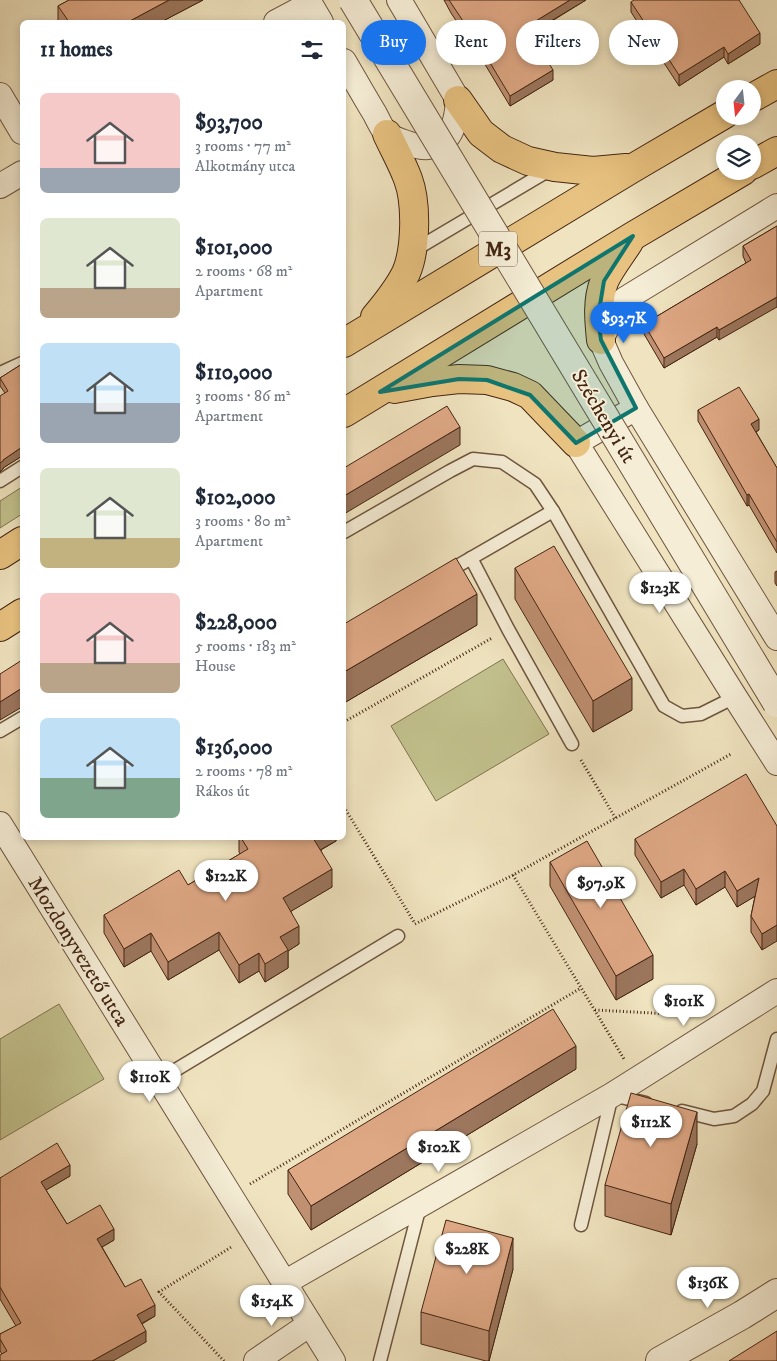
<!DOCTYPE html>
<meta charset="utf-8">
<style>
body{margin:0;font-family:"IM FELL DW Pica",serif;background:#f6f6f7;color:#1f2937;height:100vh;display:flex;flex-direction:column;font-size:19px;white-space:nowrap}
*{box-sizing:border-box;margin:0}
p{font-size:16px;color:#747a83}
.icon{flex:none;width:28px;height:28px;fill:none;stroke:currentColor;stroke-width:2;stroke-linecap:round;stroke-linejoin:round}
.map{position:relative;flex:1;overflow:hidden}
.side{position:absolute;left:20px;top:20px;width:326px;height:820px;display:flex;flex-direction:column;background:#fff;border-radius:8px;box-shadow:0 2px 8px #0003}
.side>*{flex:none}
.banner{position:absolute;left:361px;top:20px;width:340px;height:45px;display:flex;gap:10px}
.needle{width:32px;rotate:195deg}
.buttons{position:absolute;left:716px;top:80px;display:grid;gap:10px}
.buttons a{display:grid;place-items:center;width:45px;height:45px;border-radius:50%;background:#fff;box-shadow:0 2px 8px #0003;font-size:25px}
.price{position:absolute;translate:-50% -42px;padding:0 11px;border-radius:18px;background:#fff;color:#222;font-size:16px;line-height:32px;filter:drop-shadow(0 1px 2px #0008)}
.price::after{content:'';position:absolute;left:50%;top:30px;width:15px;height:11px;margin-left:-8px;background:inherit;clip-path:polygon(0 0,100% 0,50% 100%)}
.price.active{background:#1a73e8;color:#fff}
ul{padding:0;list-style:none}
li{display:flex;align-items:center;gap:15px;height:125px;padding:0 20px}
li span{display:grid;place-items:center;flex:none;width:140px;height:100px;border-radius:8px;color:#555}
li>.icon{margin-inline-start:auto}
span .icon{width:60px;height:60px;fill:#fffc;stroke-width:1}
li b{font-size:21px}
h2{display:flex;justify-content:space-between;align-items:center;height:60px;padding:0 20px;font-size:21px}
.pill{padding:0 18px;border-radius:22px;background:#fff;box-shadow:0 2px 8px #0003;font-size:18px;line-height:45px}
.pill.active{background:#1a73e8;color:#fff}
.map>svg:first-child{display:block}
.green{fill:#c2c18d;stroke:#827350}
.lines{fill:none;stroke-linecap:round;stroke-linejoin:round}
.service-casing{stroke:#6e553e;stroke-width:15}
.minor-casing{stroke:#6e553e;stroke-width:26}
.tertiary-casing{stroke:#6e553e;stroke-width:30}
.primary-casing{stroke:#432512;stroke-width:30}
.path{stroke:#432512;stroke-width:3;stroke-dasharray:1 2.5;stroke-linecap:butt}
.service{stroke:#f5edd6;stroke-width:12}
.minor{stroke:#f5edd6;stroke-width:24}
.tertiary{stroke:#f5edd6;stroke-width:28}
.primary{stroke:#e8c280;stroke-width:28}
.tertiary-bridge-casing{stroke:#6e553e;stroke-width:30;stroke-linecap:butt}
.tertiary-bridge{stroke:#f5edd6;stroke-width:28}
.wall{fill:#c09072;stroke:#432512}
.shaded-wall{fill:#9c765d;stroke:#432512}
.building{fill:#dfa885;stroke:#432512}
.marked{fill:#0f766e;fill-opacity:0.2;stroke:#0f766e;stroke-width:4;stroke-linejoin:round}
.labels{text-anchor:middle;stroke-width:4;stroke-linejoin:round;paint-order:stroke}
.shield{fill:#f5edd6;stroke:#78614d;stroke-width:1}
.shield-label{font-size:20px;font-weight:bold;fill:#432512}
.street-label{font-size:21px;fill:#432512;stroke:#f5edd6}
</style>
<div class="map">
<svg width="777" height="1361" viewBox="0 0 777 1361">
<rect width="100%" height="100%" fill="#f0e4c0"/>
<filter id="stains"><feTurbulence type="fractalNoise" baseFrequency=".004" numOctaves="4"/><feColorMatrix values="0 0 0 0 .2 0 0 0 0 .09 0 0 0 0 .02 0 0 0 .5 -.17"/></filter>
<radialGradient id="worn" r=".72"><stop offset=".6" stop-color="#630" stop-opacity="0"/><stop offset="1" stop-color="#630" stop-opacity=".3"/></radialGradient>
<g class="green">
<polygon points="22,487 22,514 0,528 0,501"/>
<polygon points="503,659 549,734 436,801 391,726"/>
<polygon points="59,1004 104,1079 0,1140 0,1039"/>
</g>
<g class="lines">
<defs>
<g id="service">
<polyline points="413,251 551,169"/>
<polyline points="0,373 22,363"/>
<polyline points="0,481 22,467"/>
<polyline points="344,532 450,471 473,459 502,462 535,484 553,511 664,706 682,716 701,714 735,697"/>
<polyline points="471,558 508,629 572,744"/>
<polyline points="447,572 553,511"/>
<polyline points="0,731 22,718"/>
<polyline points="159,1080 398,936"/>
<polyline points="682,1111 714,1119 734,1116 752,1104 763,1091 777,1039"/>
<polyline points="581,1225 612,1095 646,1103"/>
<polyline points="380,1361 420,1206"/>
</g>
<g id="minor">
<polyline points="308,0 321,22"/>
<polyline points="276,22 310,4"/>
<path d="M344 61C354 78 364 96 375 114 378 120 382 129 386 133 391 138 401 141 407 143 444 157 456 133 458 100L399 0"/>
<polyline points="0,95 22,132"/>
<polyline points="0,186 22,173"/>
<polyline points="777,206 625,299 613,315 601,340 611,363 636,408 777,638"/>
<polyline points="636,408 576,443 735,697 777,763"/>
<polyline points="0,824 333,1361"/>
<polyline points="284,1283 612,1095 777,991"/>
<polyline points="256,1361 310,1324"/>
</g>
<polyline id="tertiary" points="660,1361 742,1315 777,1293"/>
<g id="primary">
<polyline points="752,98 777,84"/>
<polyline points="458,100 481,133 502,149 528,161 555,167 593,171 626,168"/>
<polyline points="752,165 777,151"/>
<path d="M375 317C386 304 398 289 406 273 416 250 417 203 408 179 402 163 394 149 387 134"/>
<path d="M601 340C599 320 597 301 604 282 608 271 622 253 629 242"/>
<polyline points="344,343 633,168 725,114"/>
<polyline points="394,389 432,382 459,379 487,380 513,387 530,395 576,443"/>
<polyline points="344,413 633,236 743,171"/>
<polyline points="0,555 22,541"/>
<polyline points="0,627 22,613"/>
</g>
</defs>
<use href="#service" class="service-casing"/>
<use href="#minor" class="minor-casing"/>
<use href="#tertiary" class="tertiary-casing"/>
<use href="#primary" class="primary-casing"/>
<g class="path">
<polyline points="344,722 492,638"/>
<polyline points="581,760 616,819"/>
<polyline points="344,807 414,922"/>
<polyline points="513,875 624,1059"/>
<polyline points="415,924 513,875 731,754"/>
<polyline points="595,1010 690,1015"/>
<polyline points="250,1184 581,988"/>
<polyline points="224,1361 159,1292 233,1246"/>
</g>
<use href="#service" class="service"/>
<use href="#minor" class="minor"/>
<use href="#tertiary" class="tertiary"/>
<use href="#primary" class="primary"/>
<defs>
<polyline id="tertiary-bridge" points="353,0 777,703"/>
</defs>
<use href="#tertiary-bridge" class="tertiary-bridge-casing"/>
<use href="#tertiary-bridge" class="tertiary-bridge"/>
</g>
<g class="wall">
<polygon points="69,0 203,0 161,22 58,22 58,6"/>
<polygon points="444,0 586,0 531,34 553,80 510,106 483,61 451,13"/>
<polygon points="631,2 760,44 728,64 724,57 679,86 631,12"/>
<polygon points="777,226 719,340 717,337 664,368 644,334 644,324 746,263 743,256 743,246"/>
<polygon points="22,364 22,456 3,468 3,469 0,472 5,393 0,386 0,378"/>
<polygon points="698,410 759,430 756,432 777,468 777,553 749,505 747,506 698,421"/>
<polygon points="515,568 632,710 593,732 515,599"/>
<polygon points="777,571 777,586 775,583 775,572"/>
<polygon points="344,624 477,625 344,703"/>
<polygon points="777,826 762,950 751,932 751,916 755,896 737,907 725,887 696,905 684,885 661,898 635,855 635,839"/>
<polygon points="239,838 336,838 336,841 321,850 332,887 291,911 299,944 288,951 288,968 265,982 259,971 239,983 219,950 168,980 151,951 124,967 104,933 104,915 188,885 240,854 239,852"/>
<polygon points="550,862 653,979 616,1000 550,886"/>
<polygon points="576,1069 311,1230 288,1194 288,1170"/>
<polygon points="697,1144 671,1235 605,1216 605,1185"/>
<polygon points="70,1176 46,1190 67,1224 114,1240 102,1247 125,1287 155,1316 142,1324 146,1342 2,1354 0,1351 0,1334 16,1326 0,1299 0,1178"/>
<polygon points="513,1269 489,1361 486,1361 421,1344 421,1312"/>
</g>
<g class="shaded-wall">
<polygon points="169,0 203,0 161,22 128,22"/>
<polygon points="570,0 586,0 526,36 526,27"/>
<polygon points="760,33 760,44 728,64 728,54"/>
<polygon points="724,47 724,57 679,86 679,75"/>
<polygon points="553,70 553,80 510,106 510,96"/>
<polygon points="777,297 777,307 719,340 719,330"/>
<polygon points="717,327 717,337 664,368 664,358"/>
<polygon points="759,419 759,430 751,434 751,424"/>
<polygon points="460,427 460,445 344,514 344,496"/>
<polygon points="22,447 22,456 3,468 3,469 0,472 0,463 3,460"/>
<polygon points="749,494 749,505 747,506 747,495"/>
<polygon points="477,594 477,625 344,703 344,672"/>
<polygon points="632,678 632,710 593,732 593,701"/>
<polygon points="22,688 22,707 0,720 0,702"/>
<polygon points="313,838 336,838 336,841 313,854"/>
<polygon points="332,869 332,887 283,916 283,898"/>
<polygon points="684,869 684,885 661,898 661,882"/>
<polygon points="725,871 725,887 696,905 696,889"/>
<polygon points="759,878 759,894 737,907 737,891"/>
<polygon points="777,925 777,941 762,950 762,934"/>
<polygon points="299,926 299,944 288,951 288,968 265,982 265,964 280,937"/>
<polygon points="219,932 219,950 168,980 168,962"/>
<polygon points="151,933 151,951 124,967 124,949"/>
<polygon points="259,953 259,971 239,983 239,965"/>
<polygon points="653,955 653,979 616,1000 616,976"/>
<polygon points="576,1046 576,1069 311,1230 311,1206"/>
<polygon points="697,1112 697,1144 671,1235 671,1204"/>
<polygon points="70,1165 70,1176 41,1193 41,1182"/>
<polygon points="114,1229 114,1240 97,1250 97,1239"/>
<polygon points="513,1238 513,1269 489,1361 489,1331"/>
<polygon points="155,1305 155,1316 137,1326 137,1315"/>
<polygon points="146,1331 146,1342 113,1361 92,1361"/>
</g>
<g class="building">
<polygon points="69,0 169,0 128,22 69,22 58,6"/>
<polygon points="449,0 570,0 526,27 553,70 510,96 483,51"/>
<polygon points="634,0 739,0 760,33 728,54 724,47 679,75 631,2"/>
<polygon points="777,226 777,297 719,330 717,327 664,358 644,324 751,260 743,246"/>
<polygon points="22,364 22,447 3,460 3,461 0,463 0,396 8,391 0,378"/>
<polygon points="739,387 759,419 751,424 777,468 777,542 749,494 747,495 698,410"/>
<polygon points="447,406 460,427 344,496 344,468"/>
<polygon points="554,546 632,678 593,701 515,568"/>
<polygon points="456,558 477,594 344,672 344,624"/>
<polygon points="22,660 22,688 0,702 0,674"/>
<polygon points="746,774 777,826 777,925 762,934 751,916 759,878 737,891 725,871 696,889 684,869 661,882 635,839"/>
<polygon points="241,838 313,838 332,869 283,898 299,926 280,937 288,950 265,964 259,953 239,965 219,932 168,962 151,933 124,949 104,915 179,870 188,885 248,849"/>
<polygon points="587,841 653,955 616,976 550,862"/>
<polygon points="553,1009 576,1046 311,1206 288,1170"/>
<polygon points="631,1093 697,1112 671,1204 605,1185"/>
<polygon points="57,1143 70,1165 41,1182 67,1224 100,1205 114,1229 97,1239 125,1287 141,1279 155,1305 137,1315 146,1331 92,1361 0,1361 0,1355 7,1351 0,1339 0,1334 21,1323 0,1287 0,1178"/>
<polygon points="446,1220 513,1238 489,1331 421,1312"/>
<polygon points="777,1331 777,1361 729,1361"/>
</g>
<path class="marked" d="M633 236 604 281 598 317 601 340 636 408 576 443 530 395 487 380 459 379 380 392Z"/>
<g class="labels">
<rect class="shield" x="479" y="231.5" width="38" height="35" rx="4"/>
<g class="shield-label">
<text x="498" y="256">M3</text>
</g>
<g class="street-label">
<text transform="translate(604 416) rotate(59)" y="7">Széchenyi út</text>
<text transform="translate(79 951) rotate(58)" y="7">Mozdonyvezető utca</text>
</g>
</g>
<rect width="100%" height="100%" filter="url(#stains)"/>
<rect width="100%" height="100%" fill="url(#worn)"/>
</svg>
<div class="buttons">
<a><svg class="needle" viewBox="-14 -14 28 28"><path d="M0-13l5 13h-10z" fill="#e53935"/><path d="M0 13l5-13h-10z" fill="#747a83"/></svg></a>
<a><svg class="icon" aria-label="layers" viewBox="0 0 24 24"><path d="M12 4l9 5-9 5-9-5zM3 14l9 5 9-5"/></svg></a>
</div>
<b class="price active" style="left:624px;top:344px">$93.7K</b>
<b class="price" style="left:660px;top:614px">$123K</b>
<b class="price" style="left:226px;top:902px">$122K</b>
<b class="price" style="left:601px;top:909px">$97.9K</b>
<b class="price" style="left:684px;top:1027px">$101K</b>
<b class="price" style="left:150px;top:1103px">$110K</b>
<b class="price" style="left:651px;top:1148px">$112K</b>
<b class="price" style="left:439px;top:1173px">$102K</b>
<b class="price" style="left:467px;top:1275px">$228K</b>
<b class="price" style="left:708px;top:1309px">$136K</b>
<b class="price" style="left:272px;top:1327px">$154K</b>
<div class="banner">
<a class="pill active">Buy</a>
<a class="pill">Rent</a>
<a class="pill">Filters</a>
<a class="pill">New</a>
</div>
<section class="side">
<h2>11 homes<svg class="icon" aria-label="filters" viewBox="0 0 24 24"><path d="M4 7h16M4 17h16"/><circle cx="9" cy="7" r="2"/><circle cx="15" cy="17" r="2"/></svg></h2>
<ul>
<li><span style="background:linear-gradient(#f6c9c9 75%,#9aa5b1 0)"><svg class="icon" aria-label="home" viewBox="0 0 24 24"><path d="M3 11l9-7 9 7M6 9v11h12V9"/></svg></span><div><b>$93,700</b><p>3 rooms · 77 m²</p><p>Alkotmány utca</p></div></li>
<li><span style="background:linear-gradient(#dfe7d0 70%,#b9a48a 0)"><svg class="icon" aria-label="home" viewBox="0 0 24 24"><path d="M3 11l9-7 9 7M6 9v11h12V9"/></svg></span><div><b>$101,000</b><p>2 rooms · 68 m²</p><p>Apartment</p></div></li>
<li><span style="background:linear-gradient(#bfe0f5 60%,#9aa5b1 0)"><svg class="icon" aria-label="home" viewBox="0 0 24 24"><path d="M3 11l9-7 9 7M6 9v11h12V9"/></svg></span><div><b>$110,000</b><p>3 rooms · 86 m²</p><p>Apartment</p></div></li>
<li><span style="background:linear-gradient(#dfe7d0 70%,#c2b280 0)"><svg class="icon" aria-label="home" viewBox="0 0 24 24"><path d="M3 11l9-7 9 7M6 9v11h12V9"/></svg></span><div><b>$102,000</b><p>3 rooms · 80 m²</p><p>Apartment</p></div></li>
<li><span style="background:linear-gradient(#f6c9c9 70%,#b9a48a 0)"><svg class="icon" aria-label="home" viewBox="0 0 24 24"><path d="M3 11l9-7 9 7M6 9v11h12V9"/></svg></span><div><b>$228,000</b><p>5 rooms · 183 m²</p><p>House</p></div></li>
<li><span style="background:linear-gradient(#bfe0f5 60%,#7fa58c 0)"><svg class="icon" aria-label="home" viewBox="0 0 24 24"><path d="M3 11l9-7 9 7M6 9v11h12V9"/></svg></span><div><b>$136,000</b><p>2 rooms · 78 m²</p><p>Rákos út</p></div></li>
</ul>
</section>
</div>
